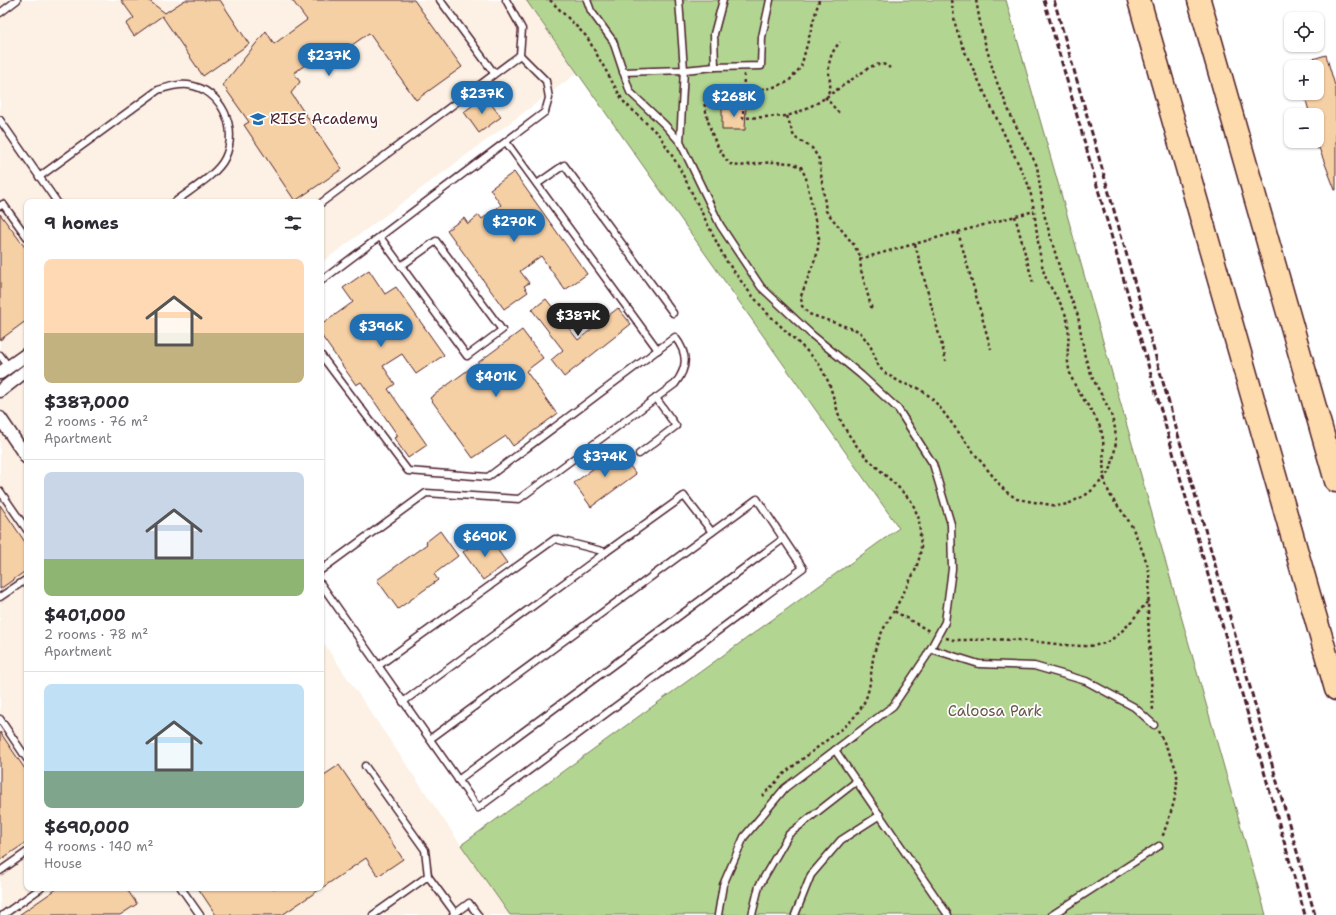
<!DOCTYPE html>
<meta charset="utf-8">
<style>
body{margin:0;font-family:"Shantell Sans",sans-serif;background:#f2f2f3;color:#2b2b33;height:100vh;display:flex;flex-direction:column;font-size:15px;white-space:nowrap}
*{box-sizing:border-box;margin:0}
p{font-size:13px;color:#7c7c81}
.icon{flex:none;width:22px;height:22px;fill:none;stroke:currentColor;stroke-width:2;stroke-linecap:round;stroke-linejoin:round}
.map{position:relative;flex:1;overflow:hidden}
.sheet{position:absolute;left:24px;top:199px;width:300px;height:692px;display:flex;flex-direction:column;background:#fff;border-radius:8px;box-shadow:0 1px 3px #0004}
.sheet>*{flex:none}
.buttons{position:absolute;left:1284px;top:12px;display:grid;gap:8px}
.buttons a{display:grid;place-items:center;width:40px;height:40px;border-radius:8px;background:#fff;box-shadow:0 1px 3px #0004;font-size:20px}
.price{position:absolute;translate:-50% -34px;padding:0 9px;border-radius:14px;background:#1f6fb2;color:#fff;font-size:13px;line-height:26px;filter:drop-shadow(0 1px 2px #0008)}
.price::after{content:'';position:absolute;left:50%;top:24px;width:12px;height:9px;margin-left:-6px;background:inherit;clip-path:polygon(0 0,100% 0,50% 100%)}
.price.active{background:#222;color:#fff}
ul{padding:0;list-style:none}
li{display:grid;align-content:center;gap:8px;height:212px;padding:0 20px}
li+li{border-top:1px solid #e1e1e2}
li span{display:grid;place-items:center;height:124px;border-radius:8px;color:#555}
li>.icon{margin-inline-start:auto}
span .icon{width:72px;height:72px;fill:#fffc;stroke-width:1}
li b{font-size:17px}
h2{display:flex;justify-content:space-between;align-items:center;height:48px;padding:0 20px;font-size:17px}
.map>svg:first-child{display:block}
.built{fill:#fcf1e4}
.green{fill:#b2d691;stroke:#7e7a5e}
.building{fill:#f6d0a5;stroke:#4a1f2b}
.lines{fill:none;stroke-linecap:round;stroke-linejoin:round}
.service-casing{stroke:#4a1f2b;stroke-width:9}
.minor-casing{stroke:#4a1f2b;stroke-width:15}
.motorway-casing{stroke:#4a1f2b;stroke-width:25}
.path{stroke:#4a1f2b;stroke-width:2.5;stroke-dasharray:3 3;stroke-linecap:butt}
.service{stroke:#fff;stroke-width:6}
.minor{stroke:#fff;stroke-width:12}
.motorway{stroke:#fedbac;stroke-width:22}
.rail{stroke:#4a1f2b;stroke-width:3;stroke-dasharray:6 3;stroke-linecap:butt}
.labels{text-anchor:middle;stroke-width:3.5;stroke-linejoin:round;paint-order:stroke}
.poi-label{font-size:15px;fill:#4a1f2b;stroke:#fff;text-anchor:start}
.park-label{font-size:15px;fill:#69564a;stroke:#fff}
</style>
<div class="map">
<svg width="1336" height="915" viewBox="0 0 1336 915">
<rect width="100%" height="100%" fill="#fff"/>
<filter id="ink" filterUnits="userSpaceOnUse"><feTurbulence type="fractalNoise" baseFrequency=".025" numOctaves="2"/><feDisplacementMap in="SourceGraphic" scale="8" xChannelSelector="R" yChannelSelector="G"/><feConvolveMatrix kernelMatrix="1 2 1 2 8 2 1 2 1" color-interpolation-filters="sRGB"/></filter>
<g filter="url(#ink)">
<polygon class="built" points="0,0 526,0 577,73 321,263 321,202 27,202 27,888 321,888 321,639 461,845 510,915 0,915"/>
<polygon class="green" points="526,0 1006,0 1266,915 510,915 461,845 899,528"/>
<g class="building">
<polygon points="121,0 148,0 165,13 185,0 220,0 249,44 203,76 162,16 134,36 126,24 134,18"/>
<polygon points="292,0 414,0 462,67 416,100 369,33 338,55 333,56 327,49 294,73 300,82 291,93 342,169 295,201 244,125 249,122 223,85 266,31 274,44 307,20"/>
<polygon points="1326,55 1336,89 1336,190 1335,190 1319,148 1317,149 1317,115 1310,115 1304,93 1317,93 1317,67 1297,67 1296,64"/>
<polygon points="485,96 501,117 479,133 464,112"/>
<polygon points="722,106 746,106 745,130 722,130"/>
<polygon points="514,172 587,274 565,290 541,256 520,271 529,283 524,286 528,292 504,309 447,230 464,218 468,224 479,215 482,219 501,205 490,189"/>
<polygon points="0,214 27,250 27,320 0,340"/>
<polygon points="369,270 385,294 396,287 444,355 416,374 402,354 383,366 395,384 388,389 427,445 408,458 394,438 398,436 361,382 356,385 321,335 321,325 353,302 343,288"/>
<polygon points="546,299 578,340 618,308 631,324 564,377 551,360 563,350 532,310"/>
<polygon points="522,330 543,358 526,371 557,414 513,446 506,436 473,458 430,398"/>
<polygon points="618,450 636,474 591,507 574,483"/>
<polygon points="0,505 27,545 27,570 0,589"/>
<polygon points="440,531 458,556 434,574 438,580 398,609 377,580 427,544 426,542"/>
<polygon points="487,535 507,563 483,580 463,552"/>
<polygon points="0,732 27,772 27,842 0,860"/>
<polygon points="339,765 403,859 378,876 366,858 282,915 216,915 198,888 321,888 321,777"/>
<polygon points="58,888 126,888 137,904 120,915 19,915"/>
</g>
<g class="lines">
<defs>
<g id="service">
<polyline points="440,0 494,73"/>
<polyline points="587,0 591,11 613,41 630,92 665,125 680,142 720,225 761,287 811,334 861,375 898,409 933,464 951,524 952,569 945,622 926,657 893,706 785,788 744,837 723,885 718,915"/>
<polyline points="679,0 684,70 680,142"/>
<polyline points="0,13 17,0"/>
<polyline points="715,67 714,34 723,0"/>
<polyline points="623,72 684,70 715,67 761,66 762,37 770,0"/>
<polyline points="0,120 57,202"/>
<polyline points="506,142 658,350"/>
<path d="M39 177 158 90C168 87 177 84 188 85 222 89 239 129 225 158 217 175 190 190 175 202"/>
<polyline points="537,184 564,165 673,313"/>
<polyline points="321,203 520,55"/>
<polyline points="0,206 3,204 27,237"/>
<polyline points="380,237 467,356 502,330 436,241 401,266"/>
<polyline points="321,281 545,112 549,98 546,81 520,55 522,29 506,0"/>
<polyline points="0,355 9,367"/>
<path d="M321 355 408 471 488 477 675 337C688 354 688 367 675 384L519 499 426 493 321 570"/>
<polyline points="639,454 676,426 656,398"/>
<polyline points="0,491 27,530"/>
<polyline points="321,584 478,808 803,568 757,499 430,739"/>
<polyline points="0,597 27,579"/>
<polyline points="931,649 979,664 1034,666 1086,681 1134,707 1154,725"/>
<polyline points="378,666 555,539 606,552 684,496 712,532"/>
<polyline points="403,702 606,552"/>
<polyline points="0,719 27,759"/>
<polyline points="835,750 948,915"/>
<polyline points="365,766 425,850 428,876"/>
<polyline points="458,780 783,539"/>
<polyline points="0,871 27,852"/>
<polyline points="181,888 200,915"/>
<polyline points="3,915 41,888"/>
<polyline points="373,915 428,876 455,913"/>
<polyline points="453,915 469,903 478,915"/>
<polyline points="752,915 759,886 789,834 857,781"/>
<polyline points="795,915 811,875 841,840 880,815"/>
<polyline points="1052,915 1159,846"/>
</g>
<g id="minor">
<polyline points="0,373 27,354"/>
<polyline points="0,391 27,370"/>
<polyline points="0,418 27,458"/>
</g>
<g id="motorway">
<polyline points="1139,0 1336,689"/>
<polyline points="1199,0 1336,481"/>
</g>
</defs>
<use href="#service" class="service-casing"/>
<use href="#minor" class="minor-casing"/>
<use href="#motorway" class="motorway-casing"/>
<g class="path">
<polyline points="550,0 587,37 623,101 660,136 679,167 725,259 746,288 767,313 809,353 819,364 829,383 840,419 847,432 856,445 865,456 899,488 912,502 919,519 921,548 919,559 915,571 894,611 929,631"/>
<path d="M819 0 801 67 788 82 771 88 708 96 704 101C708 125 714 146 730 164L739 166 772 162 791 163 801 167 806 178 819 238 817 254 801 296 802 306 809 314 859 331 870 345 879 367 886 374 902 383 918 388 928 395 938 405 978 458 1005 491 1017 499 1057 506 1068 504 1089 493 1105 477 1111 468 1114 455 1116 442 1115 428 1110 411 1093 379 1085 357 1078 316 1061 273 1044 214 1037 166 1012 118 996 80 982 33 976 0"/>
<path d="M951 0 956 28 965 52 1028 184C1037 213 1036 244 1044 273 1050 291 1066 306 1068 325 1070 341 1065 356 1070 373 1076 394 1094 409 1101 430 1107 449 1099 472 1108 490 1112 501 1122 510 1128 520 1134 529 1144 554 1147 564 1152 581 1148 596 1148 612 1149 645 1151 678 1153 711"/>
<path d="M744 74 743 118 787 116 799 112 819 102 870 67C877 64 883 62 890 68"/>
<path d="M828 93C833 85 828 78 829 68 829 58 833 50 840 42"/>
<polyline points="825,97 839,113"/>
<polyline points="787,116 794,137 812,148 819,159 826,211 854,245 860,256 861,270 872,310"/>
<polyline points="1015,216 1033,283"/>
<polyline points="958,232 991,349"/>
<polyline points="915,244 946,361"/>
<polyline points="860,259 1034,211"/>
<path d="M946 638 954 640C974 640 995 639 1015 640 1039 640 1088 652 1107 642 1124 633 1136 615 1148 601"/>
<path d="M1158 731C1163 740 1176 765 1177 774 1178 797 1169 817 1162 838"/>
<path d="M762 796 787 771 849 723C857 714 865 704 868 692 872 677 871 661 876 647 880 634 887 622 894 611"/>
</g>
<use href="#service" class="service"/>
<use href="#minor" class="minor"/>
<use href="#motorway" class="motorway"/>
<g class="rail">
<polyline points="1044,0 1305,915"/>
<polyline points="1054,0 1315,915"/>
</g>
</g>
</g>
<defs>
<symbol id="school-bare" viewBox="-9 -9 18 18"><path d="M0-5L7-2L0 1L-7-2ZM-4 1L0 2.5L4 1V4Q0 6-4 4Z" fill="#1f6fb2" stroke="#fff" stroke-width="2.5" paint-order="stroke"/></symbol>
</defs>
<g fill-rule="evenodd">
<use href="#school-bare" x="247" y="108" width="22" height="22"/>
</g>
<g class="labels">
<g class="poi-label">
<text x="270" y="124">RISE Academy</text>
</g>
<g class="park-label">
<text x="995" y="716">Caloosa Park</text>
</g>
</g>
</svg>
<div class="buttons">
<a><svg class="icon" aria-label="locate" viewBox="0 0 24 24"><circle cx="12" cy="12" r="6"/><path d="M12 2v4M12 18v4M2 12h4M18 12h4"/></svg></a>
<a>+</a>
<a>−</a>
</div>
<b class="price" style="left:329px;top:77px">$237K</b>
<b class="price" style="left:482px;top:115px">$237K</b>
<b class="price" style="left:734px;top:118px">$268K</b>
<b class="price" style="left:514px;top:243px">$270K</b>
<b class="price active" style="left:578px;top:337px">$387K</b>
<b class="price" style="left:381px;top:348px">$396K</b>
<b class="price" style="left:496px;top:398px">$401K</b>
<b class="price" style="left:605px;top:478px">$374K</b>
<b class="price" style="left:485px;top:558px">$690K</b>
<section class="sheet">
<h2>9 homes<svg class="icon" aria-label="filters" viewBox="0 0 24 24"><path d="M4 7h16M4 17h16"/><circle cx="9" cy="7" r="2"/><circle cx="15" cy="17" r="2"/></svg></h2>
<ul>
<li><span style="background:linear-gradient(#ffd9b3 60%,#c2b280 0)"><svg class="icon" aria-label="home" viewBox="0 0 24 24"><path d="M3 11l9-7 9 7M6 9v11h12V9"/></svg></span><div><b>$387,000</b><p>2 rooms · 76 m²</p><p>Apartment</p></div></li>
<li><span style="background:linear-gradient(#c9d6e8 70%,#8fb573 0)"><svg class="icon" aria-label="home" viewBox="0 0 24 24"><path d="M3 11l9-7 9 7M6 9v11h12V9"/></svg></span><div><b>$401,000</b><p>2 rooms · 78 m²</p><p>Apartment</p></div></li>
<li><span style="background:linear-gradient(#bfe0f5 70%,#7fa58c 0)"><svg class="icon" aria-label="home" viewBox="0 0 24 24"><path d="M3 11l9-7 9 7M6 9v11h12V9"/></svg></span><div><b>$690,000</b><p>4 rooms · 140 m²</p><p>House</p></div></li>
</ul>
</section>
</div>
